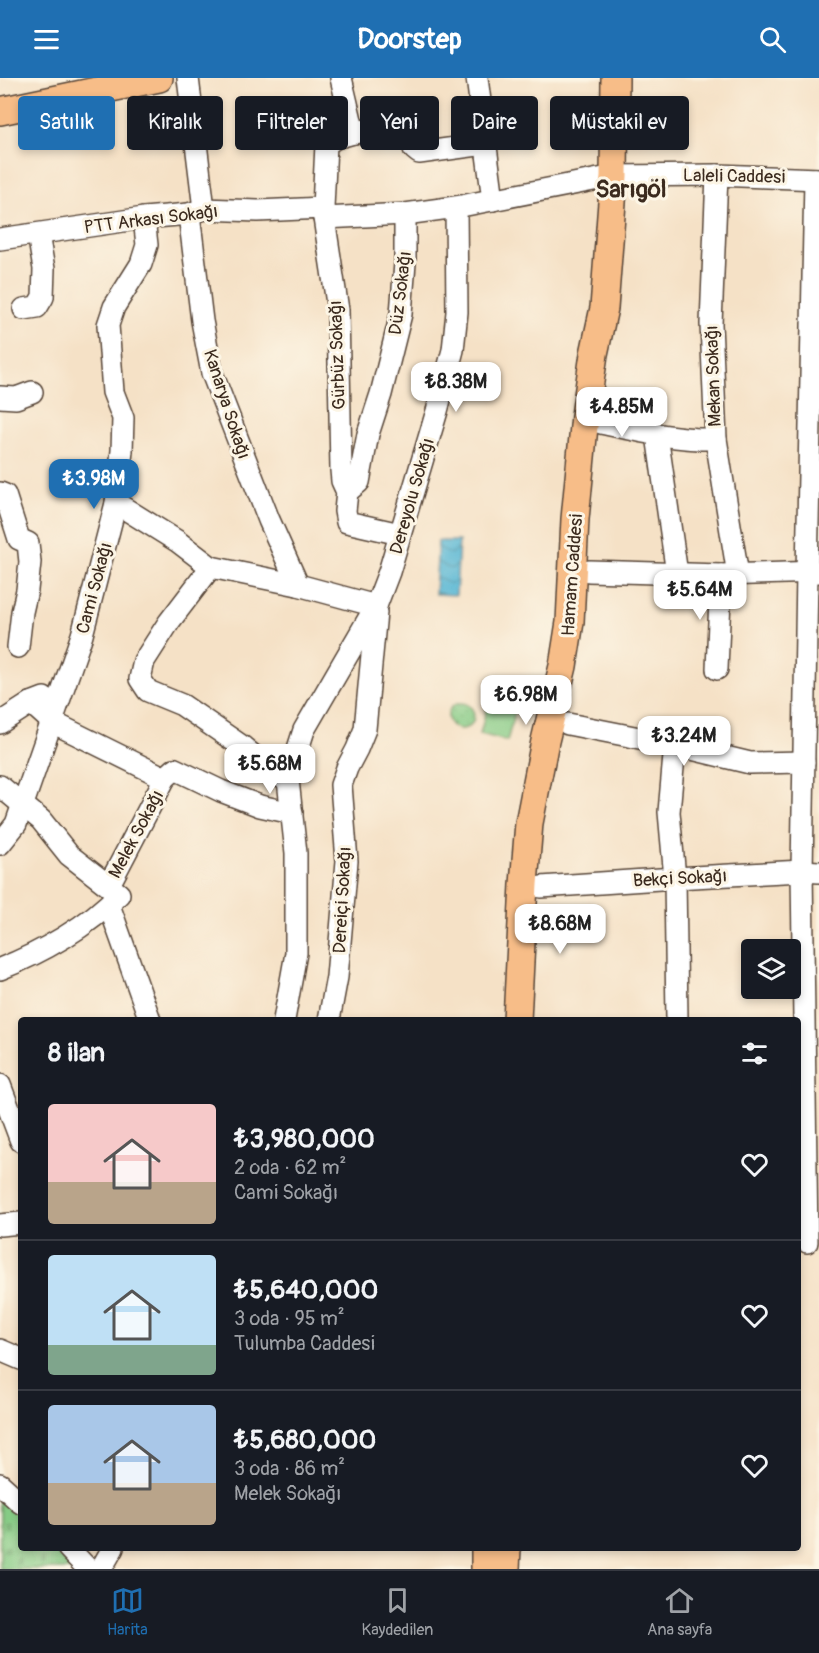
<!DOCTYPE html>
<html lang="tr">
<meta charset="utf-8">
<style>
body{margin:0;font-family:Pangolin,sans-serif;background:#20242c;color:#f1f3f6;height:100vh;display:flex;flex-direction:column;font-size:22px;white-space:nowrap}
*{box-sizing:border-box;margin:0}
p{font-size:20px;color:#9ea1a6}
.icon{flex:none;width:33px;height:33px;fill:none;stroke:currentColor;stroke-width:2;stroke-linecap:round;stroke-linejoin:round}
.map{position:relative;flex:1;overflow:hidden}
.panel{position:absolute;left:18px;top:939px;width:783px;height:534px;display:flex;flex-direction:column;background:#171b24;border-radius:6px;box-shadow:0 3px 9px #0003}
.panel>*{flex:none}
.banner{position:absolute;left:18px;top:18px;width:783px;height:54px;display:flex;gap:12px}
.tools{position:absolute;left:741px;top:861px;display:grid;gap:12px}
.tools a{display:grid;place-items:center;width:60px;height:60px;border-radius:6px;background:#171b24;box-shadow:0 3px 9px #0003;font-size:30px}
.price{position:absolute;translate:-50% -51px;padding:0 14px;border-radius:12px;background:#fff;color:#222;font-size:20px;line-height:39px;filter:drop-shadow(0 2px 3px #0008)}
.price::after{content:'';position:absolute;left:50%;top:36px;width:18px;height:14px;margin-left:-9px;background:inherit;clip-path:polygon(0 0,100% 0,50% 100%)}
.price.current{background:#1f6fb2;color:#fff}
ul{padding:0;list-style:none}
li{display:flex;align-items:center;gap:18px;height:150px;padding:0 30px}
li+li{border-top:2px solid #363941}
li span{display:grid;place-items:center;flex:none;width:168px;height:120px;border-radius:6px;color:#555}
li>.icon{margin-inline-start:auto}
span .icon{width:72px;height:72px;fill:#fffc;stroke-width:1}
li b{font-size:26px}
h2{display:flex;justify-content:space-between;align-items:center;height:72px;padding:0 30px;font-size:26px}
.chip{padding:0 21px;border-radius:6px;background:#171b24;box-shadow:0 3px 9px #0003;font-size:21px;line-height:54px}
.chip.current{background:#1f6fb2;color:#fff}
header{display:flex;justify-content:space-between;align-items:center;height:78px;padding:0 30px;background:#1f6fb2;color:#fff;font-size:27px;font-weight:700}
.tab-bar{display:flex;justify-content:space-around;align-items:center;height:84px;border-top:2px solid #363941;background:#171b24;font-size:16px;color:#9ea1a6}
.tab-bar a{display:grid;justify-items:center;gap:3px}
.tab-bar .current{color:#1f6fb2}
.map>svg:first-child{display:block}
.green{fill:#86cb85;stroke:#607a52;stroke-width:1.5}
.cemetery{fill:url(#cemetery-stones);stroke:#607a52;stroke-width:1.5}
.park{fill:url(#park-dots);stroke:#607a52;stroke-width:1.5}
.water{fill:url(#water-waves);stroke:#487079;stroke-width:1.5}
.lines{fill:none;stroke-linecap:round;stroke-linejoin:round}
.minor-casing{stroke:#574537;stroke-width:24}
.major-casing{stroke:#574537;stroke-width:30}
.minor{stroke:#fff;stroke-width:21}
.major{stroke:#f7bd88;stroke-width:27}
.labels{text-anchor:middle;stroke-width:6;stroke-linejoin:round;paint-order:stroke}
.street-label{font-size:18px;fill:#3b2a1e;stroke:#fcf5e5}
.district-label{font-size:24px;font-weight:bold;fill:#3b2a1e;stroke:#fcf5e5}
</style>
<header><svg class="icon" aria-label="menu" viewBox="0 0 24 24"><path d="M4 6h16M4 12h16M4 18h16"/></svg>Doorstep<svg class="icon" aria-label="search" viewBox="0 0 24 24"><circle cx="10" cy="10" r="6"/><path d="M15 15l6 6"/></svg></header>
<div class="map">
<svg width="819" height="1491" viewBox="0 0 819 1491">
<defs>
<pattern id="cemetery-stones" width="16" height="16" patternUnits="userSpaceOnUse" patternTransform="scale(1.5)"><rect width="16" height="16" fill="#86cb85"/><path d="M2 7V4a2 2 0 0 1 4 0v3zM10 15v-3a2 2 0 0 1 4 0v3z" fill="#75ae72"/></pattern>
<pattern id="park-dots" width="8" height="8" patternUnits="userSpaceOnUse" patternTransform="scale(1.5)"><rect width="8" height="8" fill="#86cb85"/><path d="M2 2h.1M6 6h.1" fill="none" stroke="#75ae72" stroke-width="1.8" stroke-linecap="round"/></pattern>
<pattern id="water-waves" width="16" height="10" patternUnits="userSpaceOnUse" patternTransform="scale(1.5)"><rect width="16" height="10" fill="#55b6d4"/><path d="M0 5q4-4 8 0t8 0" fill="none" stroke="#4894ab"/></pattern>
</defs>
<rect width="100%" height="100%" fill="#fcf5e5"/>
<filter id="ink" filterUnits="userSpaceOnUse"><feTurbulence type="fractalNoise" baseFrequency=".0167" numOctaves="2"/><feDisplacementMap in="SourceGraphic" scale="12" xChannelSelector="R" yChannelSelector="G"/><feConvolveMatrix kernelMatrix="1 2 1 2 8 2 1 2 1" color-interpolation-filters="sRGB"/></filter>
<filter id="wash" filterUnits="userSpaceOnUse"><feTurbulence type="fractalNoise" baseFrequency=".008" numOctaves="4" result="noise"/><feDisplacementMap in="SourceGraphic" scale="24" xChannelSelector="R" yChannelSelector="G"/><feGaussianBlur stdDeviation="1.35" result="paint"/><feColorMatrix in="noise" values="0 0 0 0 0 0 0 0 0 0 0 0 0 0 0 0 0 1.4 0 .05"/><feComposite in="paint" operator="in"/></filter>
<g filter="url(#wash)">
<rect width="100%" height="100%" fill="#f5e1c6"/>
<polygon class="green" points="492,609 520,616 507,663 480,656"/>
<polygon class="cemetery" points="0,1423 8,1426 21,1440 21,1470 51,1470 73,1491 0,1491"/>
<circle class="park" cx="461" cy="638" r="13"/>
<polygon class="water" points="438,463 459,463 456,517 435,516"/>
</g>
<g filter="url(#ink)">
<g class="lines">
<defs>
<g id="minor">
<polyline points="188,0 204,131"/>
<polyline points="341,0 354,55 404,43 410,46 414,71 419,75 485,66"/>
<polyline points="477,0 493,122"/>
<polyline points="717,97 711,246 716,361 738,497"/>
<polyline points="323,130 326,66 336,60 354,55"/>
<polyline points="189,136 202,243 212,295 269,442 298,507"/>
<polyline points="324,140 338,232 341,392 342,403 347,414"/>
<polyline points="0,161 144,140 189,136 204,131 258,133 323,130 324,140 405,136 456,129 614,98 717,97 819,101"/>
<polyline points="24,231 37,229 43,219 44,191 38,156"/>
<polyline points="0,319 16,320 32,314"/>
<path d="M601 345C639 353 676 362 716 361"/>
<polyline points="657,357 677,496"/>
<polyline points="0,415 5,417 19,461 28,465 30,484 27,512 22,534 18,569"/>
<polyline points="116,425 177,463 211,489 169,544 144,583 140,601 148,613 182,627 243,669 273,694 288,702"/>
<polyline points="400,456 347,444 345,433 347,414 359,404 368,356 381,316 401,236 405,185 405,136"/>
<polyline points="211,489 298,507 376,528"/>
<polyline points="589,493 721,497 819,494"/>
<polyline points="717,591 721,497"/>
<polyline points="31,625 52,644 165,700"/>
<polyline points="0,645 31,625 44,620"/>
<polyline points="568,646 675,667 750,685 804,684"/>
<polyline points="675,667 669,734 675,800 677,942"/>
<path d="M0 708 41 742 69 777 119 816C89 848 41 875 0 891"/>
<polyline points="0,766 16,746 82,557 116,425 122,373 123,340 113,314 108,247 114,229 141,186 147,167 144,140"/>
<polyline points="109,807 165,700 175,691 221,713 260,728 292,735"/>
<polyline points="541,809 675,800 802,793 819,794"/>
<polyline points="109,827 150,942"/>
<polyline points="284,942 296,875 296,775 288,702 304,652 376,528 389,494 437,333 453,272 457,234 456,129"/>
<polyline points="329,942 337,899 347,783 341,707 347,690 357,671 365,651 376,534"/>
<polyline points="0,1007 21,1063"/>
<polyline points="0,1147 21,1145"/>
<polyline points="807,1164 802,793 807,495 815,101"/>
<polyline points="0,1272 21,1281"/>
<polyline points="0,1406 21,1425"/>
<polyline points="68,1470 88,1491"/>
<polyline points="101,1491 113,1470"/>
</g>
<g id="major">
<polyline points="0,33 159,0"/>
<polyline points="517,942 524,806 529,745 545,663 563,588 570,544 575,441 585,338 594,276 604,230 614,98 615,0"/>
<polyline points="485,1491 485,1470"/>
<polyline points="506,1491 507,1470"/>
</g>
</defs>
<use href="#minor" class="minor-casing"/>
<use href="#major" class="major-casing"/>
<use href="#minor" class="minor"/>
<use href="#major" class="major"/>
</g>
</g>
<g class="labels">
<g class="street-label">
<text transform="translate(734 98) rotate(1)" y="6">Laleli Caddesi</text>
<text transform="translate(151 141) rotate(-7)" y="6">PTT Arkası Sokağı</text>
<text transform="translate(400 215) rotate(-83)" y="6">Düz Sokağı</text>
<text transform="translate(337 277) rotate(-92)" y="6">Gürbüz Sokağı</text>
<text transform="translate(713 298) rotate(-92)" y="6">Mekan Sokağı</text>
<text transform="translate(227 326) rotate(72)" y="6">Kanarya Sokağı</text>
<text transform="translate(412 418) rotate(-74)" y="6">Dereyolu Sokağı</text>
<text transform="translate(572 497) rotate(-86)" y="6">Hamam Caddesi</text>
<text transform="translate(94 510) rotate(-75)" y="6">Cami Sokağı</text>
<text transform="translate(136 756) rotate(-62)" y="6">Melek Sokağı</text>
<text transform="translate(680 800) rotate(-3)" y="6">Bekçi Sokağı</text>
<text transform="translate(342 822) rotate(-87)" y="6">Dereiçi Sokağı</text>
</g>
<g class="district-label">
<text x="631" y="119">Sarıgöl</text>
</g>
</g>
</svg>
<div class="tools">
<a><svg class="icon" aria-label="layers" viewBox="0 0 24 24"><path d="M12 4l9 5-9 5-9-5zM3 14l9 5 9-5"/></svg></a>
</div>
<b class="price" style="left:456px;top:335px">₺8.38M</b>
<b class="price" style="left:622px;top:360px">₺4.85M</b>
<b class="price current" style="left:94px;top:432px">₺3.98M</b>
<b class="price" style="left:700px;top:543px">₺5.64M</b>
<b class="price" style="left:526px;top:648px">₺6.98M</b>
<b class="price" style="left:684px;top:689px">₺3.24M</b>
<b class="price" style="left:270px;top:717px">₺5.68M</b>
<b class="price" style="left:560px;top:877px">₺8.68M</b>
<div class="banner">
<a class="chip current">Satılık</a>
<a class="chip">Kiralık</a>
<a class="chip">Filtreler</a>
<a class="chip">Yeni</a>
<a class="chip">Daire</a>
<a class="chip">Müstakil ev</a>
</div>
<section class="panel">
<h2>8 ilan<svg class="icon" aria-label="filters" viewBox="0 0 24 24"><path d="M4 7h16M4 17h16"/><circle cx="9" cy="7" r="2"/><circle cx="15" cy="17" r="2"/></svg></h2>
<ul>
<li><span style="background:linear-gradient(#f6c9c9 65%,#b9a48a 0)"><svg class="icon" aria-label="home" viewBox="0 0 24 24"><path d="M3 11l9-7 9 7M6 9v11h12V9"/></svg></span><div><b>₺3,980,000</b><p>2 oda · 62 m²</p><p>Cami Sokağı</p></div><svg class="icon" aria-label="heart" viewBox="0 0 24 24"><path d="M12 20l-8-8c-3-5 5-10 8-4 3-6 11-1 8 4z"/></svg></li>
<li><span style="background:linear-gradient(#bfe0f5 75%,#7fa58c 0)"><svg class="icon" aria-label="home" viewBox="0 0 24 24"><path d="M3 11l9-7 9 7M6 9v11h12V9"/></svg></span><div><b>₺5,640,000</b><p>3 oda · 95 m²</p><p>Tulumba Caddesi</p></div><svg class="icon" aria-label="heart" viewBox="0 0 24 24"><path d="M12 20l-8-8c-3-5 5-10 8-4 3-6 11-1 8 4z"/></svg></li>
<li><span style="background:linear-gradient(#a9c7e8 65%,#b9a48a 0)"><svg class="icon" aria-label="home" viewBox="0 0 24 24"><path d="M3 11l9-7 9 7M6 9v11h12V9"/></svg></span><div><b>₺5,680,000</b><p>3 oda · 86 m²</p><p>Melek Sokağı</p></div><svg class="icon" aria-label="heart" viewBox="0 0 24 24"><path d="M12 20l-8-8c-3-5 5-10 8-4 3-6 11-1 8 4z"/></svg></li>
</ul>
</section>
</div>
<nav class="tab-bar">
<a class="current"><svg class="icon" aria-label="map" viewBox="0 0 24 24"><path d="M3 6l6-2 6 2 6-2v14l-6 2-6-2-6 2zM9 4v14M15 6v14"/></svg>Harita</a>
<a><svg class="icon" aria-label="saved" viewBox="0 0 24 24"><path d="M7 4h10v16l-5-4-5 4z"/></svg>Kaydedilen</a>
<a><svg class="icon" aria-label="home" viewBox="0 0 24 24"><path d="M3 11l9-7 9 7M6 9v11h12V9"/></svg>Ana sayfa</a>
</nav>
